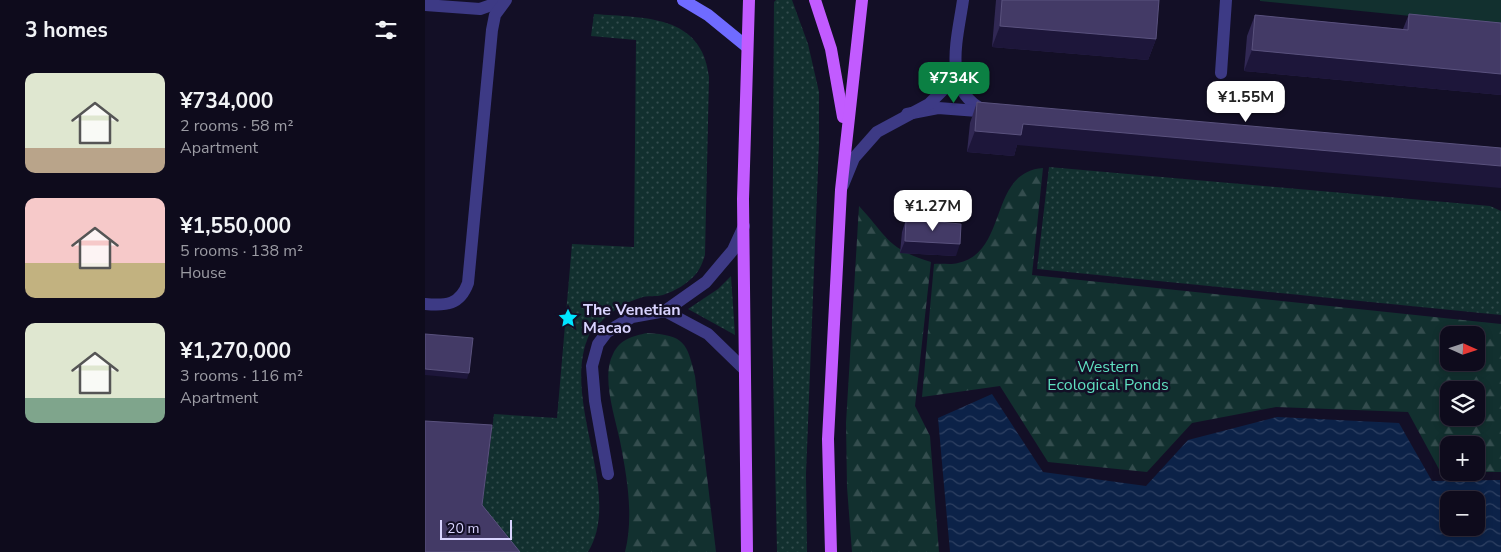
<!DOCTYPE html>
<meta charset="utf-8">
<style>
body{margin:0;font-family:"Nunito Sans",sans-serif;background:#1c1929;color:#f1f3f6;height:100vh;display:flex;flex-direction:column;font-size:19px;white-space:nowrap}
*{box-sizing:border-box;margin:0}
p{font-size:16px;color:#9b9ba3}
.icon{flex:none;width:28px;height:28px;fill:none;stroke:currentColor;stroke-width:2;stroke-linecap:round;stroke-linejoin:round}
.map{position:relative;flex:1;overflow:hidden}
.side{display:flex;flex-direction:column;background:#0e0b1c;width:425px}
.side>*{flex:none}
.needle{width:32px;rotate:93deg}
.tools{position:absolute;left:1015px;top:326px;display:grid;gap:10px}
.tools a{display:grid;place-items:center;width:45px;height:45px;border-radius:10px;background:#0e0b1c;box-shadow:0 2px 8px #0003,0 0 0 1px #2e2b3b;font-size:25px}
.scale{position:absolute;left:15px;bottom:12px;width:72px;box-sizing:border-box;padding-left:5px;border:2px solid #d9d4ff;border-top:0;font-size:14px;line-height:18px;white-space:nowrap;color:#d9d4ff;-webkit-text-stroke:4px #130f26;paint-order:stroke}
.price{position:absolute;translate:-50% -42px;padding:0 11px;border-radius:10px;background:#fff;color:#222;font-size:16px;line-height:32px;filter:drop-shadow(0 1px 2px #0008)}
.price::after{content:'';position:absolute;left:50%;top:30px;width:15px;height:11px;margin-left:-8px;background:inherit;clip-path:polygon(0 0,100% 0,50% 100%)}
.price.current{background:#0b8043;color:#fff}
ul{padding:0;list-style:none}
li{display:flex;align-items:center;gap:15px;height:125px;padding:0 25px}
li span{display:grid;place-items:center;flex:none;width:140px;height:100px;border-radius:10px;color:#555}
li>.icon{margin-inline-start:auto}
span .icon{width:60px;height:60px;fill:#fffc;stroke-width:1}
li b{font-size:21px}
h2{display:flex;justify-content:space-between;align-items:center;height:60px;padding:0 25px;font-size:21px}
main{display:flex;flex:1;min-height:0}
.map>svg:first-child{display:block}
.grass{fill:url(#grass-dots)}
.forest{fill:url(#forest-firs);fill-rule:evenodd}
.garden{fill:#12302f}
.water{fill:url(#water-waves);fill-rule:evenodd}
.lines{fill:none;stroke-linecap:round;stroke-linejoin:round}
.service{stroke:#3d3a85;stroke-width:12}
.minor{stroke:#3d3a85;stroke-width:12}
.secondary{stroke:#6f6bff;stroke-width:12}
.primary{stroke:#c25bff;stroke-width:12}
.wall{fill:#312854}
.shaded-wall{fill:#1d163a}
.building{fill:#433a66;stroke:#5a527e}
.labels{text-anchor:middle;stroke-width:5;stroke-linejoin:round;paint-order:stroke}
.poi-label{font-size:16px;font-weight:bold;fill:#d9d4ff;stroke:#130f26;text-anchor:start}
.park-label{font-size:16px;fill:#5fe0c0;stroke:#130f26}
</style>
<main>
<section class="side">
<h2>3 homes<svg class="icon" aria-label="filters" viewBox="0 0 24 24"><path d="M4 7h16M4 17h16"/><circle cx="9" cy="7" r="2"/><circle cx="15" cy="17" r="2"/></svg></h2>
<ul>
<li><span style="background:linear-gradient(#dfe7d0 75%,#b9a48a 0)"><svg class="icon" aria-label="home" viewBox="0 0 24 24"><path d="M3 11l9-7 9 7M6 9v11h12V9"/></svg></span><div><b>¥734,000</b><p>2 rooms · 58 m²</p><p>Apartment</p></div></li>
<li><span style="background:linear-gradient(#f6c9c9 65%,#c2b280 0)"><svg class="icon" aria-label="home" viewBox="0 0 24 24"><path d="M3 11l9-7 9 7M6 9v11h12V9"/></svg></span><div><b>¥1,550,000</b><p>5 rooms · 138 m²</p><p>House</p></div></li>
<li><span style="background:linear-gradient(#dfe7d0 75%,#7fa58c 0)"><svg class="icon" aria-label="home" viewBox="0 0 24 24"><path d="M3 11l9-7 9 7M6 9v11h12V9"/></svg></span><div><b>¥1,270,000</b><p>3 rooms · 116 m²</p><p>Apartment</p></div></li>
</ul>
</section>
<div class="map">
<svg width="1076" height="552" viewBox="0 0 1076 552">
<defs>
<pattern id="grass-dots" width="8" height="8" patternUnits="userSpaceOnUse" patternTransform="scale(1.25)"><rect width="8" height="8" fill="#12302f"/><path d="M2 2h.1M6 6h.1" fill="none" stroke="#344d4e" stroke-width="1.8" stroke-linecap="round"/></pattern>
<pattern id="forest-firs" width="22" height="20" patternUnits="userSpaceOnUse" patternTransform="scale(1.25)"><rect width="22" height="20" fill="#12302f"/><path d="M5 1l3.5 6h-7zM16 11l3.5 6h-7z" fill="#344d4e"/></pattern>
<pattern id="water-waves" width="16" height="10" patternUnits="userSpaceOnUse" patternTransform="scale(1.25)"><rect width="16" height="10" fill="#0c2248"/><path d="M0 5q4-4 8 0t8 0" fill="none" stroke="#2f4163"/></pattern>
</defs>
<rect width="100%" height="100%" fill="#130f26"/>
<g class="grass">
<polygon points="351,0 367,0 383,44 394,92 394,143 381,474 382,552 352,552 347,324 349,2"/>
<path d="M169 14C219 18 277 14 284 77L280 255C278 261 275 270 270 275 262 284 250 291 238 295 231 297 223 295 215 298 199 303 186 311 174 324 171 327 166 331 164 335 135 401 199 493 163 552H78L55 522 69 414 132 418 147 244 209 247 211 40 166 36Z"/>
<polygon points="624,167 1065,206 1076,211 1076,315 612,269"/>
<polygon points="306,276 310,335 263,309 293,289"/>
</g>
<g class="forest">
<path d="M618 168 607 275 1076 324V472H1051V445H1024V471H1015L983 412 851 407 767 423 722 472 623 462 575 386 497 397 509 264C517 263 526 265 533 263 584 252 563 172 618 168ZM1024 335H1051V362H1024ZM1024 390H1051V418H1024Z"/>
<path d="M434 206C462 236 462 249 506 262L490 406 505 436 514 552H427L422 487 421 423Z"/>
<path d="M222 333C260 335 262 343 270 376L291 552H200C209 516 202 477 195 441 190 417 176 376 188 354 195 339 208 336 222 333Z"/>
</g>
<polygon class="garden" points="835,0 1076,0 1076,25 835,1"/>
<path class="water" d="M567 394 618 472 721 486 763 440 852 417 974 423 1007 481 1075 480 1076 552H525L513 418ZM1024 500H1051V528H1024Z"/>
<g class="lines">
<g class="service">
<polyline points="0,5 55,9 80,0"/>
<polyline points="796,73 801,0"/>
<path d="M0 304C21 306 35 305 43 283L67 30 70 15 81 0"/>
<polyline points="240,311 283,334 319,369"/>
<polyline points="183,474 170,401 167,366 173,344 182,332 207,317 240,311 281,282 308,250 319,226"/>
</g>
<g class="minor">
<path d="M538 0C533 37 516 90 559 110"/>
<polyline points="482,114 513,108 566,112"/>
<polyline points="418,185 429,158 452,132 504,104 520,88 530,68"/>
</g>
<polyline class="secondary" points="258,0 283,15 321,46"/>
<g class="primary">
<polyline points="390,0 406,49 418,117"/>
<polyline points="322,552 318,199 324,0"/>
<polyline points="406,552 403,439 416,190 437,0"/>
</g>
</g>
<g class="wall">
<polygon points="571,0 734,0 731,39 723,60 567,47"/>
<polygon points="984,14 1076,23 1076,95 819,71 822,36 830,15 978,29"/>
<polygon points="552,102 592,145 589,156 542,152 545,123"/>
<polygon points="481,219 531,256 475,253 477,232"/>
</g>
<g class="shaded-wall">
<polygon points="575,26 731,39 723,60 567,47"/>
<polygon points="827,50 1076,74 1076,95 819,71"/>
<polygon points="598,124 1076,166 1076,188 592,145 589,156 542,152 550,131"/>
<polygon points="480,241 535,244 531,256 475,253"/>
<polygon points="0,369 44,373 42,379 0,375"/>
</g>
<g class="building">
<polygon points="577,0 734,0 731,39 575,26"/>
<polygon points="984,14 1076,23 1076,74 827,50 830,15 983,30"/>
<polygon points="552,102 1076,148 1076,166 598,124 596,135 550,131"/>
<polygon points="481,219 536,224 535,244 480,241"/>
<polygon points="0,334 48,338 44,373 0,369"/>
<polygon points="0,421 67,425 57,505 95,552 0,552"/>
</g>
<defs>
<symbol id="sight-bare" viewBox="-9 -9 18 18"><path d="M0-6L1.8-2.2L6-1.7L2.9 1.2L3.7 5.4L0 3.3L-3.7 5.4L-2.9 1.2L-6-1.7L-1.8-2.2Z" fill="#00e5ff" stroke="#130f26" stroke-width="2.5" paint-order="stroke"/></symbol>
</defs>
<g fill-rule="evenodd">
<use href="#sight-bare" x="129" y="304" width="28" height="28"/>
</g>
<g class="labels">
<g class="poi-label">
<text x="158" y="315">The Venetian<tspan x="158" dy="18">Macao</tspan></text>
</g>
<g class="park-label">
<text x="683" y="372">Western<tspan x="683" dy="18">Ecological Ponds</tspan></text>
</g>
</g>
</svg>
<div class="tools">
<a><svg class="needle" viewBox="-14 -14 28 28"><path d="M0-13l5 13h-10z" fill="#e53935"/><path d="M0 13l5-13h-10z" fill="#9b9ba3"/></svg></a>
<a><svg class="icon" aria-label="layers" viewBox="0 0 24 24"><path d="M12 4l9 5-9 5-9-5zM3 14l9 5 9-5"/></svg></a>
<a>+</a>
<a>−</a>
</div>
<div class="scale">20 m</div>
<b class="price current" style="left:529px;top:104px">¥734K</b>
<b class="price" style="left:821px;top:123px">¥1.55M</b>
<b class="price" style="left:508px;top:232px">¥1.27M</b>
</div>
</main>
